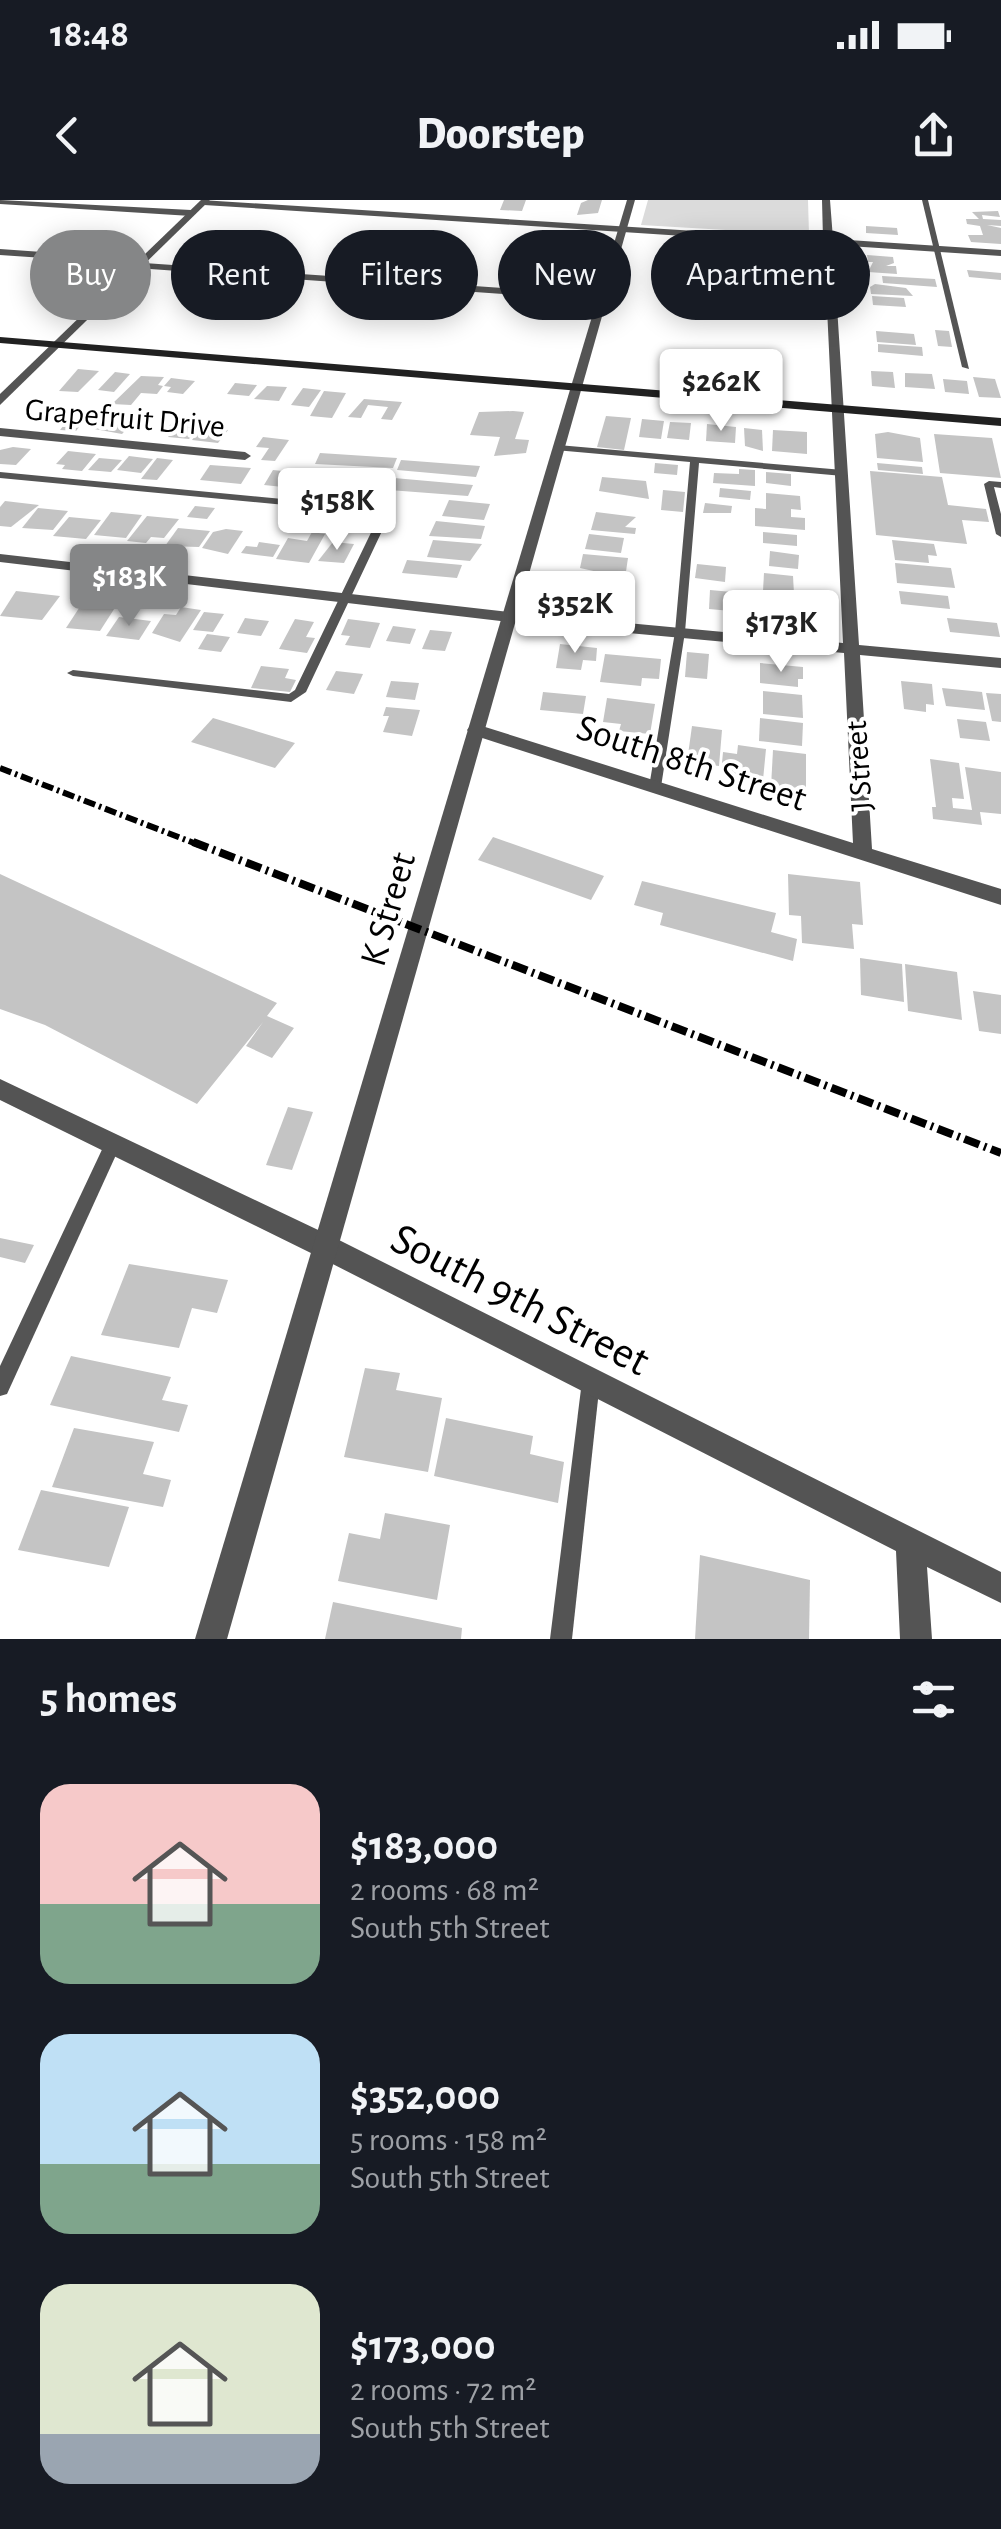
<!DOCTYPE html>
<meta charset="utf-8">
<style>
body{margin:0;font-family:"Alegreya Sans",sans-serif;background:#20242c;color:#f1f3f6;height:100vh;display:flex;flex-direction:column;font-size:38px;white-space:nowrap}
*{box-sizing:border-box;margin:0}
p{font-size:32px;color:#9ea1a6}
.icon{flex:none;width:55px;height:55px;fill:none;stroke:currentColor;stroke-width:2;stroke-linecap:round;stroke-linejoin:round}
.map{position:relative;height:1439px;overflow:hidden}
.details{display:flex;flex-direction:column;background:#171b24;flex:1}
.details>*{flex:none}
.banner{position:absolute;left:30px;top:30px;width:942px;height:90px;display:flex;gap:20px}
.price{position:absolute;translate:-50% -85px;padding:0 22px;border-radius:10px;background:#fff;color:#222;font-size:32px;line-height:65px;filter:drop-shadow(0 2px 5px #0008)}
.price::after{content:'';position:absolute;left:50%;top:60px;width:30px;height:22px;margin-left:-15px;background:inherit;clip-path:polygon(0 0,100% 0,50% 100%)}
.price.on{background:#858687;color:#fff}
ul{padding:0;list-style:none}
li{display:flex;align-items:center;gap:30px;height:250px;padding:0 40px}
li span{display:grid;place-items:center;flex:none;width:280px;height:200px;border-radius:30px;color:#555}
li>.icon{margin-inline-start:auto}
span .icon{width:120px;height:120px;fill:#fffc;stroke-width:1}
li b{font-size:42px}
h2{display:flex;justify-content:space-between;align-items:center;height:120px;padding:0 40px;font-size:42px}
.pill{padding:0 35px;border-radius:45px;background:#171b24;box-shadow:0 5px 25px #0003;font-size:35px;line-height:90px}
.pill.on{background:#858687;color:#fff}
.status{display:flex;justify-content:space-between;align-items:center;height:70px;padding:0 50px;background:#171b24;direction:ltr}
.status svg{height:28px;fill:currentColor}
header{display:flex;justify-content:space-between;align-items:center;height:130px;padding:0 40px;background:#171b24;font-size:45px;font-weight:800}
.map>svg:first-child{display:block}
.green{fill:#dbdbdb}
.building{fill:#c4c4c4}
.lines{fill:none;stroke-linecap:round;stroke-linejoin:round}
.service{fill:#545454;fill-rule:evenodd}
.minor{fill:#545454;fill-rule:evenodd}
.tertiary{fill:#545454;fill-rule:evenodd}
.secondary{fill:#212121;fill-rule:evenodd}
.rail-far1{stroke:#000;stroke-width:6;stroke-dasharray:12 4 2.5 4;stroke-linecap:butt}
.rail{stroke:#000;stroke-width:8;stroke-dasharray:16 5 2.5 5;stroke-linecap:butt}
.labels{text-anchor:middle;stroke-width:8;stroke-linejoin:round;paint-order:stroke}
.far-street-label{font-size:32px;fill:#000;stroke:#fff}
.street-label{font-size:38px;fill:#000;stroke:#fff}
.near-street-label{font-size:45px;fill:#000;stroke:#fff}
</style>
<div class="status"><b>18:48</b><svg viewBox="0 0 49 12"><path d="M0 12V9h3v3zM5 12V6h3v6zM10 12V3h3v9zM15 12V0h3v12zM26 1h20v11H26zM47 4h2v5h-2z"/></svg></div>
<header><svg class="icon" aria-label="back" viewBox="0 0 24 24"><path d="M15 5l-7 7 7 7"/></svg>Doorstep<svg class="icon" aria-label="share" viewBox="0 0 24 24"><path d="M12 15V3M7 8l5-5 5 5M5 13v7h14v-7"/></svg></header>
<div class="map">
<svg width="1001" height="1439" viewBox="0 0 1001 1439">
<rect width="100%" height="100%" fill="#fff"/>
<polygon class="green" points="648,0 808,0 809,35 641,25"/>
<g class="building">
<polygon points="504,0 526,0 522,11 500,10"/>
<polygon points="588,0 602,0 598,13 577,15 581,3"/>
<polygon points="998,11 1000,17 982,15 983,19 1001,20 1001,26 987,25 1001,28 1001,44 971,42 968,35 983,35 980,26 967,24 966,19 979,19 972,12"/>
<polygon points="866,26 897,28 898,35 866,33"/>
<polygon points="867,55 893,57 894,63 886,66 896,66 897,74 868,72 873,62 868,62"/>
<polygon points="967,70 1001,73 1001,80 969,77"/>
<polygon points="882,76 935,79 937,87 883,83"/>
<polygon points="875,84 906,88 913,96 871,94 870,87"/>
<polygon points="872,96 904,98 906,107 873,105"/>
<polygon points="935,130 949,131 952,147 938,146"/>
<polygon points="876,131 914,134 916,145 877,142"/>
<polygon points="878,144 922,147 923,156 878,152"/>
<polygon points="78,169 99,171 78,192 59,191"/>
<polygon points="871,171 893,172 895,188 872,186"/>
<polygon points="115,172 130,174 114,192 98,190"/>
<polygon points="905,173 932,174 935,189 905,187"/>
<polygon points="141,176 164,177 158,185 163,186 157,194 141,193 131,205 112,204"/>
<polygon points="973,177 995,179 1001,198 979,197"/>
<polygon points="171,178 195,181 183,194 167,192 171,187 164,186"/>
<polygon points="943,179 967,181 969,194 945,192"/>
<polygon points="235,183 257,185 249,196 227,194"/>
<polygon points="267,186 287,187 279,201 254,199"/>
<polygon points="303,188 321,190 309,207 291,205"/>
<polygon points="324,191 346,193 332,218 310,216"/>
<polygon points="364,199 402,202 392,220 381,219 388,207 368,205 361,218 348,217"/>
<polygon points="513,211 524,212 515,239 529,240 526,253 494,256 500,237 470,235 479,212"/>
<polygon points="71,216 87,217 76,231 60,230"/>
<polygon points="606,216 631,218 624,250 597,247"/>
<polygon points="642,219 664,221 661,239 639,237"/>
<polygon points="97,220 132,223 122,234 89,228"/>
<polygon points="173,222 201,225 189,239 168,237 173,231 166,230"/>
<polygon points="670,222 691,223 689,240 667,238"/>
<polygon points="707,224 736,227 735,243 706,241"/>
<polygon points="202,227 228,230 218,243 192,240"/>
<polygon points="744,228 762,230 763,251 745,246"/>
<polygon points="773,230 807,232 807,254 772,251"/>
<polygon points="888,232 920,238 923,262 877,258 875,234"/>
<polygon points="934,234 992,238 1001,278 940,273"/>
<polygon points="263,237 289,240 275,261 261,260 269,248 256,247"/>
<polygon points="13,247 31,249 16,265 0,264 0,250"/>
<polygon points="68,251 96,254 82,271 62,269 65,265 56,264"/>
<polygon points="320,253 397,258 393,268 315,264"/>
<polygon points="129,256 153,259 141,273 117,270"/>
<polygon points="99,258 122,260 111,272 88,270"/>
<polygon points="157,258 173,260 157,280 141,279"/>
<polygon points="401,260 480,266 476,277 397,270"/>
<polygon points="655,263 678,265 677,275 654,273"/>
<polygon points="877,263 922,267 923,274 878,270"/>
<polygon points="210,265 251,268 241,284 200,280"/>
<polygon points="739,269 755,270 755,286 713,283 714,273 739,274"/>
<polygon points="273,270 292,272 283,287 264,285"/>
<polygon points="870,271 942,277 948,305 986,309 989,322 962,320 967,344 876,335"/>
<polygon points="766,272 791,274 791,286 766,283"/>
<polygon points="295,276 385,283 380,295 289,287"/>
<polygon points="602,277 646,281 649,299 599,291"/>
<polygon points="394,278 473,285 468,296 389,290"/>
<polygon points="720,288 751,291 750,300 719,297"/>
<polygon points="663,290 685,292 683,312 661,310"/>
<polygon points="766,293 800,296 801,310 791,309 791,317 805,318 805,330 755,326 755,308 766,309"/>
<polygon points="449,300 490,304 484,320 442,316"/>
<polygon points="5,301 39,305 11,327 0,326 0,307"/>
<polygon points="705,303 732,306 731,313 703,313"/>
<polygon points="195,306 215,308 207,319 187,317"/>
<polygon points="38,308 68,311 53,330 22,328"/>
<polygon points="111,312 142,315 126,338 94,335"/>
<polygon points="596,312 636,317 625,327 636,328 635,334 591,330"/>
<polygon points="147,316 179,319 164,338 151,337 146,343 127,341"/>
<polygon points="69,317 101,320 86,339 53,336"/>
<polygon points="436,321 485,326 481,339 429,336"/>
<polygon points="178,328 210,331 199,347 165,346"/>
<polygon points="226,329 243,331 228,354 202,348 213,332"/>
<polygon points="312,332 325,334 309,363 276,359 288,338 307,341"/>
<polygon points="763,332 797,335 797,346 763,343"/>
<polygon points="589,334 624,338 621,353 585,349"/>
<polygon points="433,340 482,344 470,361 427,357"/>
<polygon points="892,340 934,344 937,356 928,355 929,363 895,360"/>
<polygon points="259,342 280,345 273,357 241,353 246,346 257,347"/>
<polygon points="333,342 354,344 344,363 318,361"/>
<polygon points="770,351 799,355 798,369 769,366"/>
<polygon points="583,354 628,358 625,378 580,368"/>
<polygon points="407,360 462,365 457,378 402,373"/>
<polygon points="895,363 951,368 955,388 897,383"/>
<polygon points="697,364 726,367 725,382 695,378"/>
<polygon points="764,373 793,376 794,394 763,391"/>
<polygon points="569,376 626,381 625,393 566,392"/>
<polygon points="710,390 732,392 731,411 709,409"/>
<polygon points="16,391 60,396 42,420 0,416"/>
<polygon points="899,391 948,396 950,409 901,404"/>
<polygon points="745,395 764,397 763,411 744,409"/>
<polygon points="85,399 118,403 100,431 66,428"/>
<polygon points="774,400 795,402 796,417 775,415"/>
<polygon points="181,407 201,410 180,442 152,433 164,414 176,415"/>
<polygon points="204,412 224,414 213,432 193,430"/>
<polygon points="119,417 151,421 139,440 106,436"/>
<polygon points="245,418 269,421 261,436 237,433"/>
<polygon points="947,418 997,423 1000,437 950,432"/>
<polygon points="295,419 314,422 306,437 315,438 307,453 279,449"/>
<polygon points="348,419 380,423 370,448 345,445 350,436 341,435"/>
<polygon points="393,426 416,429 410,444 386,441"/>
<polygon points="430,430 452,432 445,451 422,449"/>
<polygon points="207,434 230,437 221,452 198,449"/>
<polygon points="560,444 597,448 596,461 583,460 581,470 556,468"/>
<polygon points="687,452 709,454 707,479 685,477"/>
<polygon points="605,454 661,459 659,479 642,478 641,486 600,482"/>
<polygon points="760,463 803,467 803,479 798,479 798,487 760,483"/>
<polygon points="261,466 289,469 285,478 296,480 290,492 251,488"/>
<polygon points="336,471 363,474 354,494 326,490"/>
<polygon points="391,481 419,483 415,500 386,497"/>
<polygon points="901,481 932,484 934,505 926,504 926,512 904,509"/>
<polygon points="942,488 982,492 985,510 946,506"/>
<polygon points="763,491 802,495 803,518 763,514"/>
<polygon points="543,492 586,496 583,514 540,510"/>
<polygon points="986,493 1001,494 1001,522 992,521"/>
<polygon points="607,498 655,504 650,534 619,531 621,524 603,522"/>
<polygon points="386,507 420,510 412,536 383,532 389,516 383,516"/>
<polygon points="213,518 295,543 275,568 191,542"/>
<polygon points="760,518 803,523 802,546 759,541"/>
<polygon points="957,519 986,522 990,541 960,538"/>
<polygon points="692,526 722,530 719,566 687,562"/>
<polygon points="738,545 766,549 763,580 721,574 723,552 737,554"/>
<polygon points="773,550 806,554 806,591 771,587"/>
<polygon points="930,559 959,563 964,599 952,598 953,608 972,610 965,567 1001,572 1001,614 980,612 982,625 933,619 932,607 936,607"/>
<polygon points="493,637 604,676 591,700 478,660"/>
<polygon points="0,674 277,803 267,816 294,828 272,858 246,846 263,822 197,904 45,825 0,809"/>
<polygon points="788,674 860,682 863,725 852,724 854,749 802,743 801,716 789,715"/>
<polygon points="642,681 776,713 771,732 797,739 793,761 660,725 663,713 634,705"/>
<polygon points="860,758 902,764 904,802 861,795"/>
<polygon points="905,764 957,772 962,820 908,811"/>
<polygon points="973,791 1001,795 1001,834 979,831"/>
<polygon points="288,907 313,912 292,970 266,965"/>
<polygon points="0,1038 34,1045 25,1063 0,1057"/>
<polygon points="129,1064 228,1080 217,1113 192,1108 179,1148 101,1135"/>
<polygon points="71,1156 171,1177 162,1200 188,1205 179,1232 50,1205"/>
<polygon points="365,1168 400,1173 396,1190 442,1198 428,1272 344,1257"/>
<polygon points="446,1218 533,1236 530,1254 564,1262 558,1303 434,1276"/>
<polygon points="74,1228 154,1242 143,1274 171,1280 163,1307 52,1287"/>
<polygon points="41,1290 129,1307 109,1367 18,1350"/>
<polygon points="385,1313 450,1325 437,1400 338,1381 349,1333 380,1339"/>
<polygon points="700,1355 810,1380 809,1439 695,1439"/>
<polygon points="333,1402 462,1428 461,1439 325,1439"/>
</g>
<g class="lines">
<g class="service">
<polygon points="922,0 928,0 969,169 962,167"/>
<polygon points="558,245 843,270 847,273 843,276 699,263 685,432 661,587 655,591 649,587 675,432 690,262 555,250 555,246"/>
<polygon points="0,272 386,309 391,312 306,492 291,502 73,476 67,473 73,470 289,494 295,490 380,314 0,278"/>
<polygon points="989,281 1001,282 1001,288 994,287 1001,314 1001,337 996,334 984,284"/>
<polygon points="113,937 119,939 121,944 7,1194 0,1196 0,1166 107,939"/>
<polygon points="591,1172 598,1174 600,1181 572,1439 550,1439 582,1181 584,1174"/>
</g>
<g class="minor">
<polygon points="0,0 191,10 196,13 191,16 0,4"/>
<polygon points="201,0 823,39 822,0 830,0 833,39 1001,50 1001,56 833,45 859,445 1001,458 1001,468 860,455 872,649 1001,689 1001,705 470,534 467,530 470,526 482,526 853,643 844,453 509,422 0,362 0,354 509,412 843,443 824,45 204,5"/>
<polygon points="0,49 140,59 144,63 602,95 607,98 602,101 136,68 132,64 0,55"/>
<polygon points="0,228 245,252 251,256 245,260 0,236"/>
<polygon points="0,879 335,1038 1001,1372 1001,1403 927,1367 932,1439 900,1439 896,1351 317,1056 0,900"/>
</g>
<g class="tertiary">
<polygon points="201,0 210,0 0,205 0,194"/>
<polygon points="627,0 635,0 227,1439 195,1439"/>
</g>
<polygon class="secondary" points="0,137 1001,218 1001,226 0,143"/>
<polyline class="rail-far1" points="0,568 199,645"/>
<polyline class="rail" points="193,642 1001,953"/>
</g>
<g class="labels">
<g class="far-street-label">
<text transform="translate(125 217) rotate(5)" y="11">Grapefruit Drive</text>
<text transform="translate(858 566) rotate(-94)" y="11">J Street</text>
</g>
<g class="street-label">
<text transform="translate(692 562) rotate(18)" y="13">South 8th Street</text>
<text transform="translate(387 709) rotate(-74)" y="13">K Street</text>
</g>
<g class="near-street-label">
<text transform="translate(521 1098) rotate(27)" y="16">South 9th Street</text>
</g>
</g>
</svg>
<b class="price" style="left:721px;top:234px">$262K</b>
<b class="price" style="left:337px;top:353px">$158K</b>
<b class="price on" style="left:129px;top:429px">$183K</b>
<b class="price" style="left:575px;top:456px">$352K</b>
<b class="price" style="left:781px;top:475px">$173K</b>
<div class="banner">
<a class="pill on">Buy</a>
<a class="pill">Rent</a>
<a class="pill">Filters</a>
<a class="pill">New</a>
<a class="pill">Apartment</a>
</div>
</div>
<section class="details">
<h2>5 homes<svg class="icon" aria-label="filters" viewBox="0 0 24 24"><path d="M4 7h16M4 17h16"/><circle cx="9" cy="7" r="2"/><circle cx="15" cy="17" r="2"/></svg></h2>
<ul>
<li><span style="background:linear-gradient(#f6c9c9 60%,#7fa58c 0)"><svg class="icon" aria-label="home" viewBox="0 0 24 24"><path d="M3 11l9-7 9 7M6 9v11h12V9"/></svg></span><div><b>$183,000</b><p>2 rooms · 68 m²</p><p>South 5th Street</p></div></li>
<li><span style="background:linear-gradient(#bfe0f5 65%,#7fa58c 0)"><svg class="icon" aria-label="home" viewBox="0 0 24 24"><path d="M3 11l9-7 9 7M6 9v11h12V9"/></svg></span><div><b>$352,000</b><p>5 rooms · 158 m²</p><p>South 5th Street</p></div></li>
<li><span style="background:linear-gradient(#dfe7d0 75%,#9aa5b1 0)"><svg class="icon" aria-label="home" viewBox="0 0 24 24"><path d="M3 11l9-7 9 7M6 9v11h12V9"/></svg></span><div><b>$173,000</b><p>2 rooms · 72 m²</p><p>South 5th Street</p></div></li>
</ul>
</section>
